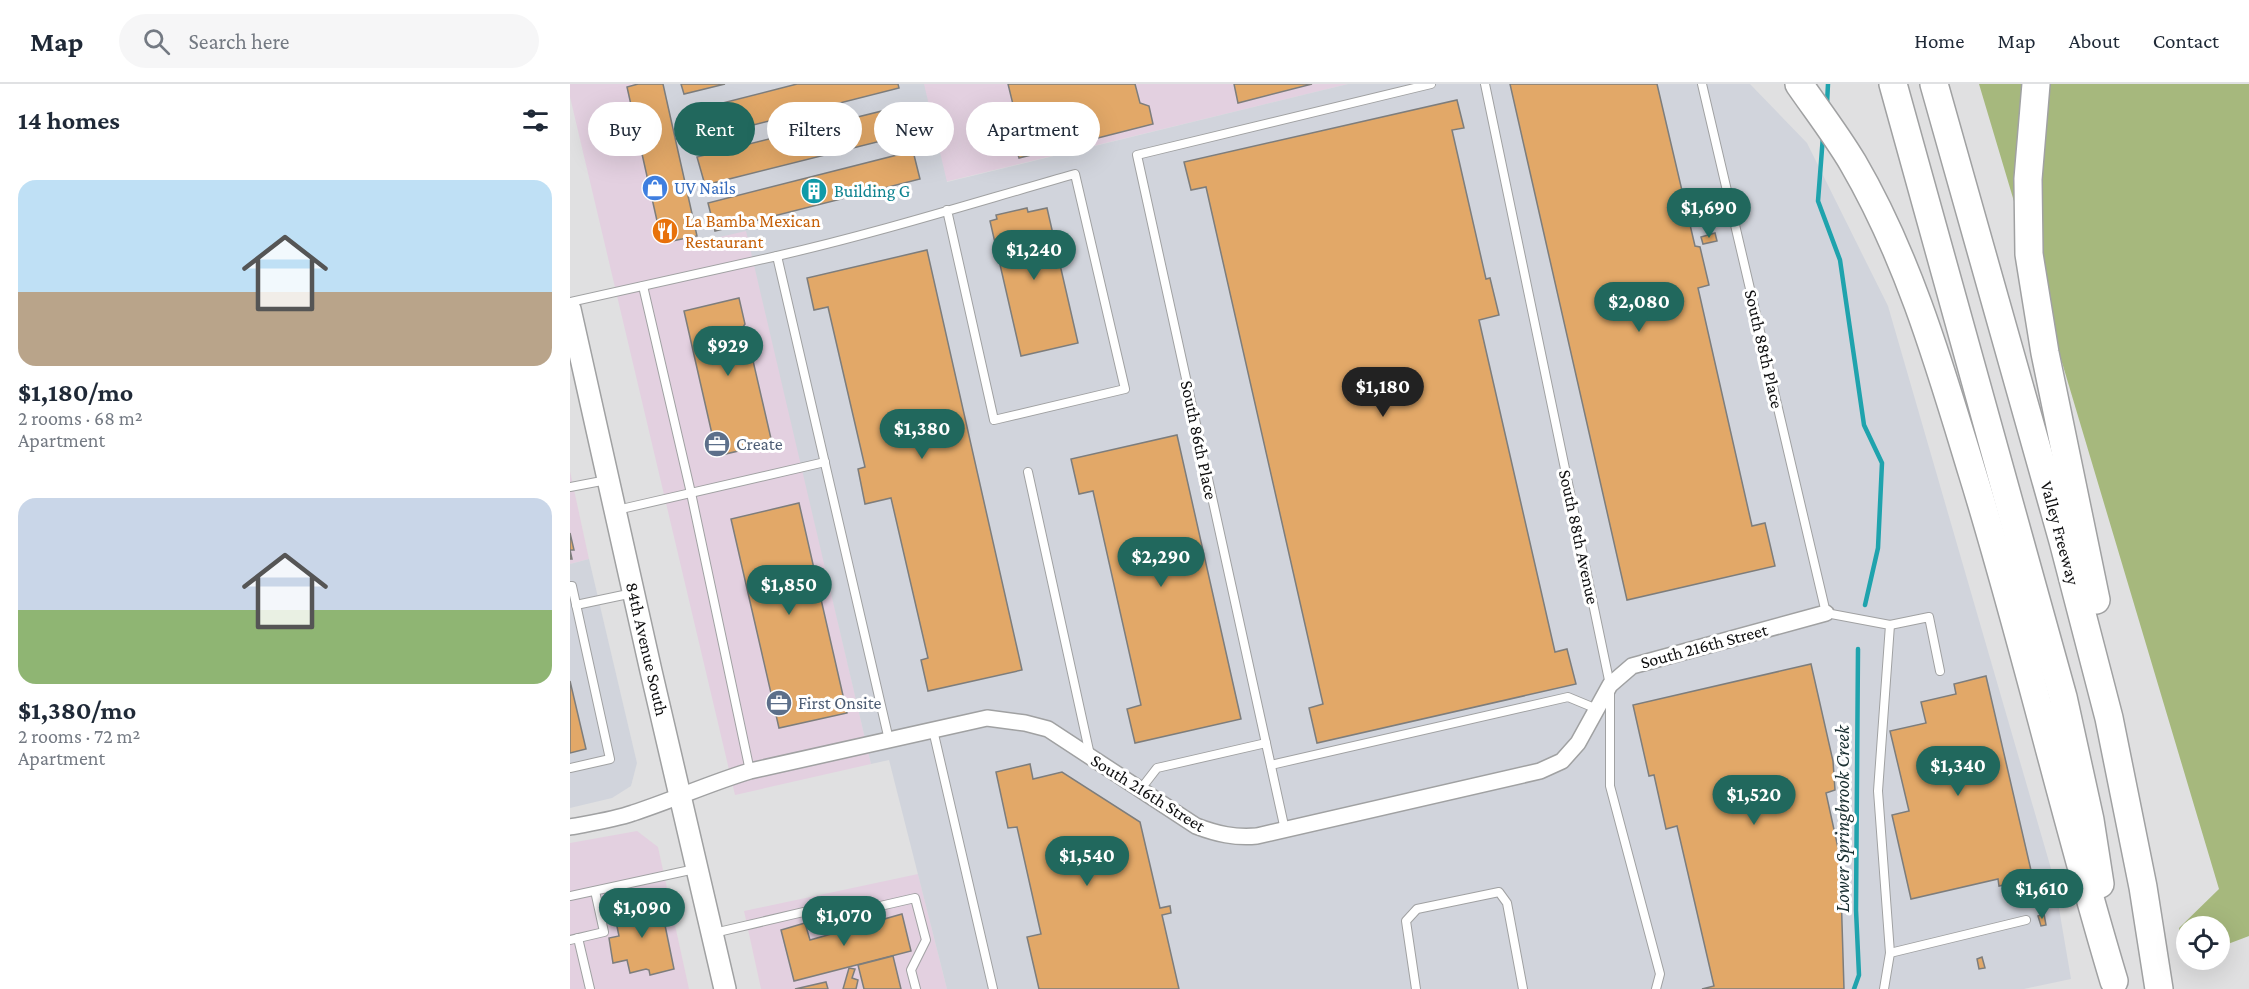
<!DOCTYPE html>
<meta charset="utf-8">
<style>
body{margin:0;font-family:"Crimson Pro",serif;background:#f6f6f7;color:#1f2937;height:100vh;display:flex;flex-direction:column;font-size:22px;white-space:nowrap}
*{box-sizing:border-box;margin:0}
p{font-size:20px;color:#747a83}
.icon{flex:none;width:33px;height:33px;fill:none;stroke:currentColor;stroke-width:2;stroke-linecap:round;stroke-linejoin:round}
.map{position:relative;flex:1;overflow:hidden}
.panel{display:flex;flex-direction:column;background:#fff;width:570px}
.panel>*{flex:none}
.hud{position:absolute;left:18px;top:18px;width:570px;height:54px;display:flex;gap:12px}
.controls{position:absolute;left:1606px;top:832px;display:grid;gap:12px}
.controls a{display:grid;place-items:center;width:54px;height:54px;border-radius:50%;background:#fff;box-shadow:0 6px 24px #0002;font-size:30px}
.price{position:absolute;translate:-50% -51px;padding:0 14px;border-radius:21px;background:#21685d;color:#fff;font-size:20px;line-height:39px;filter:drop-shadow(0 2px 3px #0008)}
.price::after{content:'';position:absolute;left:50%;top:36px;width:18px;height:14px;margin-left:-9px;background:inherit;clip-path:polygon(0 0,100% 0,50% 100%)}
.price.selected{background:#222;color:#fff}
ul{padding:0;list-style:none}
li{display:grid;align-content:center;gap:12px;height:318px;padding:0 18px}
li span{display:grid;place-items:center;height:186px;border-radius:18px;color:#555}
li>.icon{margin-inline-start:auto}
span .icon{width:108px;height:108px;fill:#fffc;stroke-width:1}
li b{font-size:26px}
h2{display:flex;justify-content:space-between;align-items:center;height:72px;padding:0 18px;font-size:26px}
.tag{padding:0 21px;border-radius:27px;background:#fff;box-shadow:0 6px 24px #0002;font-size:21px;line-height:54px}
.tag.selected{background:#21685d;color:#fff}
header{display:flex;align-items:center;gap:36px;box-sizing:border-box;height:84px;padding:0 30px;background:#fff;border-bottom:2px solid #e0e1e3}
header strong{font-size:28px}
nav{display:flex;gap:33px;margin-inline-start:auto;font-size:21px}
.search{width:420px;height:54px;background:#f6f6f7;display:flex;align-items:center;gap:15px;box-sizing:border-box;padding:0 21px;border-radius:33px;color:#747a83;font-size:22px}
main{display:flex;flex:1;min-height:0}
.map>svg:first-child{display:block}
.commercial{fill:#e3d0e0}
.built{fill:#d1d4dc}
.green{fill:#a6b87d}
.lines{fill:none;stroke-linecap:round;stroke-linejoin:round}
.stream{stroke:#1fa3ad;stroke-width:4.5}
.building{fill:#e2a868;stroke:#7d7d7c;stroke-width:1.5}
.service-casing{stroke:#a0a1a2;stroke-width:10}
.minor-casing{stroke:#a0a1a2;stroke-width:18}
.secondary-casing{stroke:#a0a1a2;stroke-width:24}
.motorway-casing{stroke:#a0a1a2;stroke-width:30}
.service{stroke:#fff;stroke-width:8}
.minor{stroke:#fff;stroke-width:15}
.secondary{stroke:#fff;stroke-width:21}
.motorway{stroke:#fff;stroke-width:27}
.labels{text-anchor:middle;stroke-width:6;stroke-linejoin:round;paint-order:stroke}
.shop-label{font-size:18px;fill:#366cbe;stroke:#fff;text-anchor:start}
.culture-label{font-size:18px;fill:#0d838f;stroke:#fff;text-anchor:start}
.food-label{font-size:18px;fill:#c56008;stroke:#fff;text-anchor:start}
.street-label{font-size:18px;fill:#0f0f10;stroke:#fff}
.service-label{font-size:18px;fill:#4e5e75;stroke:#fff;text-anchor:start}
.water-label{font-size:20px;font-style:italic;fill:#1a2f31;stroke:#fff}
</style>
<header>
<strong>Map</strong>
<div class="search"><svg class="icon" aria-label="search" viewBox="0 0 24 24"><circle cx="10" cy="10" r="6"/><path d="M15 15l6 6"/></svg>Search here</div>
<nav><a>Home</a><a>Map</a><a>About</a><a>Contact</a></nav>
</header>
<main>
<section class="panel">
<h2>14 homes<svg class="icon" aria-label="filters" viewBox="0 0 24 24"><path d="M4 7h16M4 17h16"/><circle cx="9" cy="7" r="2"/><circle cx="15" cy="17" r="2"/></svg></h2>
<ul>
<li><span style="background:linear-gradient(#bfe0f5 60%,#b9a48a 0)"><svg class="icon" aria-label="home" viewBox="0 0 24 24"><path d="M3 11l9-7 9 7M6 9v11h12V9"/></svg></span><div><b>$1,180/mo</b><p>2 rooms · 68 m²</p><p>Apartment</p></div></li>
<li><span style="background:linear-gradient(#c9d6e8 60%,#8fb573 0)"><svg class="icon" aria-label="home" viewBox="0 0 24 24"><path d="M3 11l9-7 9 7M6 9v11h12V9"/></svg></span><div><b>$1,380/mo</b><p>2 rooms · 72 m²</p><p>Apartment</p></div></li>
</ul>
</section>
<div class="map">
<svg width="1679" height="905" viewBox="0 0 1679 905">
<rect width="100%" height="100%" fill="#e0e0e1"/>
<g class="commercial">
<polygon points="0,0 778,0 177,146 301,680 165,711 0,13"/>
<polygon points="0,387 19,475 0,480"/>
<polygon points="67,747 88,763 119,905 0,905 0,759"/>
<polygon points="348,790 377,905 191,905 174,827"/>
</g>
<g class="built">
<polygon points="90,0 354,0 377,98 778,0 1180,0 1237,59 1318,222 1484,795 1501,895 1454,905 377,905 319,676 301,680 176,147 128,158"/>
<polygon points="19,475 67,679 61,702 42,714 0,724 0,480"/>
</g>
<polygon class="green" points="1409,0 1679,0 1679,852 1650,863 1650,843 1617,843 1617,866 1614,865 1609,844 1649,805"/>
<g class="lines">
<g class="stream">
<polyline points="1257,20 1258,0"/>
<polyline points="1253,52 1248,117 1270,176 1294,341 1312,379 1308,464 1295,521"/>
<polyline points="1284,905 1289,891 1286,826 1288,565"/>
</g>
</g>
<g class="building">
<polygon points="93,0 127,152 92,159 57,3 68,0"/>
<polygon points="111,0 155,0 114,10"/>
<polygon points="227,0 328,0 329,4 124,56 117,28"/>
<polygon points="438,0 565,0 570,19 579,22 583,40 449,74 444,56 450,49"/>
<polygon points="664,0 742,0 668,19"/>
<polygon points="940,0 1087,0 1125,162 1130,163 1139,201 1128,204 1182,442 1195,439 1205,482 1057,516"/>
<polygon points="887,16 894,44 882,46 916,195 920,194 929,231 909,236 985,568 997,565 1006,600 747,659 739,624 753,620 636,103 621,106 614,78"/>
<polygon points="332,22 339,50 135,101 127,73"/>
<polygon points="343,67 350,95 145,147 138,119"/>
<polygon points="457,124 458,128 477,124 508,259 451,272 420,137 427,135 426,131"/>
<polygon points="1145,149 1147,157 1133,160 1131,153"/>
<polygon points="357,166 452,586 358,607 351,576 358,574 321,414 295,420 288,385 295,383 258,223 244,226 237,194"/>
<polygon points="169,214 175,240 169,249 178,255 202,359 147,372 114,227"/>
<polygon points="607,351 671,635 565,659 557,625 571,621 523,407 509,410 501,375"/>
<polygon points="229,419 277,629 209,644 161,435"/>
<polygon points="0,449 4,466 0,466 2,475 0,475"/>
<polygon points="1241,580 1263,677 1265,706 1256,709 1270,773 1274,905 1132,905 1144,902 1107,742 1096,745 1084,691 1079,692 1063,621"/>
<polygon points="1416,592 1463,795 1429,802 1428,795 1341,815 1322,731 1339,727 1320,647 1356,639 1351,618 1386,610 1384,600"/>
<polygon points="0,597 16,665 0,669"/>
<polygon points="460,680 463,695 492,688 570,738 590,824 600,822 601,829 592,831 609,905 469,905 457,853 471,850 447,743 438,744 426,688"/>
<polygon points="76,816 77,820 90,817 104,885 80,891 79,886 76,885 60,889 57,876 43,879 39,854 49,852 44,828 57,826 55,821"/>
<polygon points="332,830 341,867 224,897 211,846 235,839 240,856"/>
<polygon points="1474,830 1476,841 1471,842 1468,832"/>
<polygon points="323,872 331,905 294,905 288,881"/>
<polygon points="1412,873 1415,884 1409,885 1407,875"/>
<polygon points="279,884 285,885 282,894 288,896 286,905 273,905"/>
<polygon points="256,898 258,905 225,905"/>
</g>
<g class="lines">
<defs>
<g id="service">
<polyline points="915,0 1040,601 1040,702 1090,890 1086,905"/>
<polyline points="1132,0 1256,529 1320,541 1308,707 1320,869 1314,905"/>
<path d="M207 172C308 149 406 118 505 90L555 305 424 336 377 126"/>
<polyline points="73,202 121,409 180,687"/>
<polyline points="0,218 207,172 319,656"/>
<polyline points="458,388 520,671"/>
<polyline points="0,403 37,396"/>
<polyline points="47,426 255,378"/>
<polyline points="0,502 2,502 40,675 0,684"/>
<polyline points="6,521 63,509"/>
<polyline points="1320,541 1359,533 1370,587"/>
<polyline points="363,646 423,905"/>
<polyline points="701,681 998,613 1027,625"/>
<polyline points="570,706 587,684 696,659"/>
<polyline points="715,746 567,71 861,0"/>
<polyline points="0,812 125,785"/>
<polyline points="144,849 242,826 245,837 345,814 356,856 341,886 346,905"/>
<polyline points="8,854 20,905"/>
<polyline points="0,856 34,848 25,807"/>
<polyline points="1320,869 1456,836"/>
<polyline points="846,905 836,837 847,825 929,808 937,819 953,905"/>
</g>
<path id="minor" d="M0 743C21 739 43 736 63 729 103 716 140 699 180 687L417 634 455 639 478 645 626 742C647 750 665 754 687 752L970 687 992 677 1008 659 1040 601 1062 582 1256 529"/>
<polyline id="secondary" points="0,225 81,587 155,905"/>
<g id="motorway">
<path d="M1229 0C1247 26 1267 52 1283 79 1339 175 1370 283 1402 388 1454 556 1493 728 1544 897"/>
<polyline points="1323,0 1493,613 1520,736 1530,800"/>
<polyline points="1364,0 1493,457 1539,634 1573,803 1589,905"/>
<polyline points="1466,0 1458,95 1459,170 1475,269 1526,516"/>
</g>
</defs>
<use href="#service" class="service-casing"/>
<use href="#minor" class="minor-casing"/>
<use href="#secondary" class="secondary-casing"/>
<use href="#motorway" class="motorway-casing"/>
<use href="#service" class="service"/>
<use href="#minor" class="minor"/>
<use href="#secondary" class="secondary"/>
<use href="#motorway" class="motorway"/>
</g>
<defs>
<symbol id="shop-disc" viewBox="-11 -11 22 22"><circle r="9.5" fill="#3f7fe0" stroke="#fff"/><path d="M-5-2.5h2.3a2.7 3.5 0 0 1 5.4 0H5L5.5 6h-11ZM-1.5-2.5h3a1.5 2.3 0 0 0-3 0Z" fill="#fff"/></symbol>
<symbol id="building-disc" viewBox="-11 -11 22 22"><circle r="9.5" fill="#0f9aa8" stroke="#fff"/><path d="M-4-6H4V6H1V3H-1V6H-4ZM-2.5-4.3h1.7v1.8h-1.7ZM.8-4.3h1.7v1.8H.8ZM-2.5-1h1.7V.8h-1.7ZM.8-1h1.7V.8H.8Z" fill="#fff"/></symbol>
<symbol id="restaurant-disc" viewBox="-11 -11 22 22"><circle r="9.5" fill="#e8710a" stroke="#fff"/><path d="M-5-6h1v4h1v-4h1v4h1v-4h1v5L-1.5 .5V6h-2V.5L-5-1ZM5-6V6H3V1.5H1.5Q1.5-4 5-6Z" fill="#fff"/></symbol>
<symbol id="office-disc" viewBox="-11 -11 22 22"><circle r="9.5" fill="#5c6f8a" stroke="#fff"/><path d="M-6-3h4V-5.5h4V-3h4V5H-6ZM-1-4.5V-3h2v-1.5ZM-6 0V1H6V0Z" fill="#fff"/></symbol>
</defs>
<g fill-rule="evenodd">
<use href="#shop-disc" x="70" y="89" width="30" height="30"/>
<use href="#building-disc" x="229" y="92" width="30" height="30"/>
<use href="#restaurant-disc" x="80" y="132" width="30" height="30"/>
<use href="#office-disc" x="132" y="345" width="30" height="30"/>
<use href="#office-disc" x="194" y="604" width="30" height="30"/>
</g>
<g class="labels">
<g class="shop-label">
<text x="104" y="110">UV Nails</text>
</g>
<g class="culture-label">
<text x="264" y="113">Building G</text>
</g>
<g class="food-label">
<text x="115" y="143">La Bamba Mexican<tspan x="115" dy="21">Restaurant</tspan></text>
</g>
<g class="street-label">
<text transform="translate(1194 265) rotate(77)" y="6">South 88th Place</text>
<text transform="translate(629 356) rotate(78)" y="6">South 86th Place</text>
<text transform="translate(1490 449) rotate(75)" y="6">Valley Freeway</text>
<text transform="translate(1009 453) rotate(78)" y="6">South 88th Avenue</text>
<text transform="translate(1134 562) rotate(-15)" y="6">South 216th Street</text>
<text transform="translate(77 565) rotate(77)" y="6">84th Avenue South</text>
<text transform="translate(578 709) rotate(32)" y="6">South 216th Street</text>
</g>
<g class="service-label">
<text x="166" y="366">Create</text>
<text x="228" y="625">First Onsite</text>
</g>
<g class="water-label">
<text transform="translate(1272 735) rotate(-90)" y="7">Lower Springbrook Creek</text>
</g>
</g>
</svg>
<div class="controls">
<a><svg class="icon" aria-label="locate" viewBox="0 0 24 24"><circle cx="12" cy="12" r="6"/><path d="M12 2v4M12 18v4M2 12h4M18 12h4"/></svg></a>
</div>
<b class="price" style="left:1139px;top:155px">$1,690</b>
<b class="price" style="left:464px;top:197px">$1,240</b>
<b class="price" style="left:1069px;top:249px">$2,080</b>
<b class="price" style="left:158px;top:293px">$929</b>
<b class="price selected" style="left:813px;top:334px">$1,180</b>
<b class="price" style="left:352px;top:376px">$1,380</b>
<b class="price" style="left:591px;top:504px">$2,290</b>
<b class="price" style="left:219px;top:532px">$1,850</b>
<b class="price" style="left:1388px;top:713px">$1,340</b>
<b class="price" style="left:1184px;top:742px">$1,520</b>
<b class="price" style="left:517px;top:803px">$1,540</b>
<b class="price" style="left:1472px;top:836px">$1,610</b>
<b class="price" style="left:72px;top:855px">$1,090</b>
<b class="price" style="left:274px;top:863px">$1,070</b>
<div class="hud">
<a class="tag">Buy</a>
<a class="tag selected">Rent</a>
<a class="tag">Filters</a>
<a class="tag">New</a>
<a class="tag">Apartment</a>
</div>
</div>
</main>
